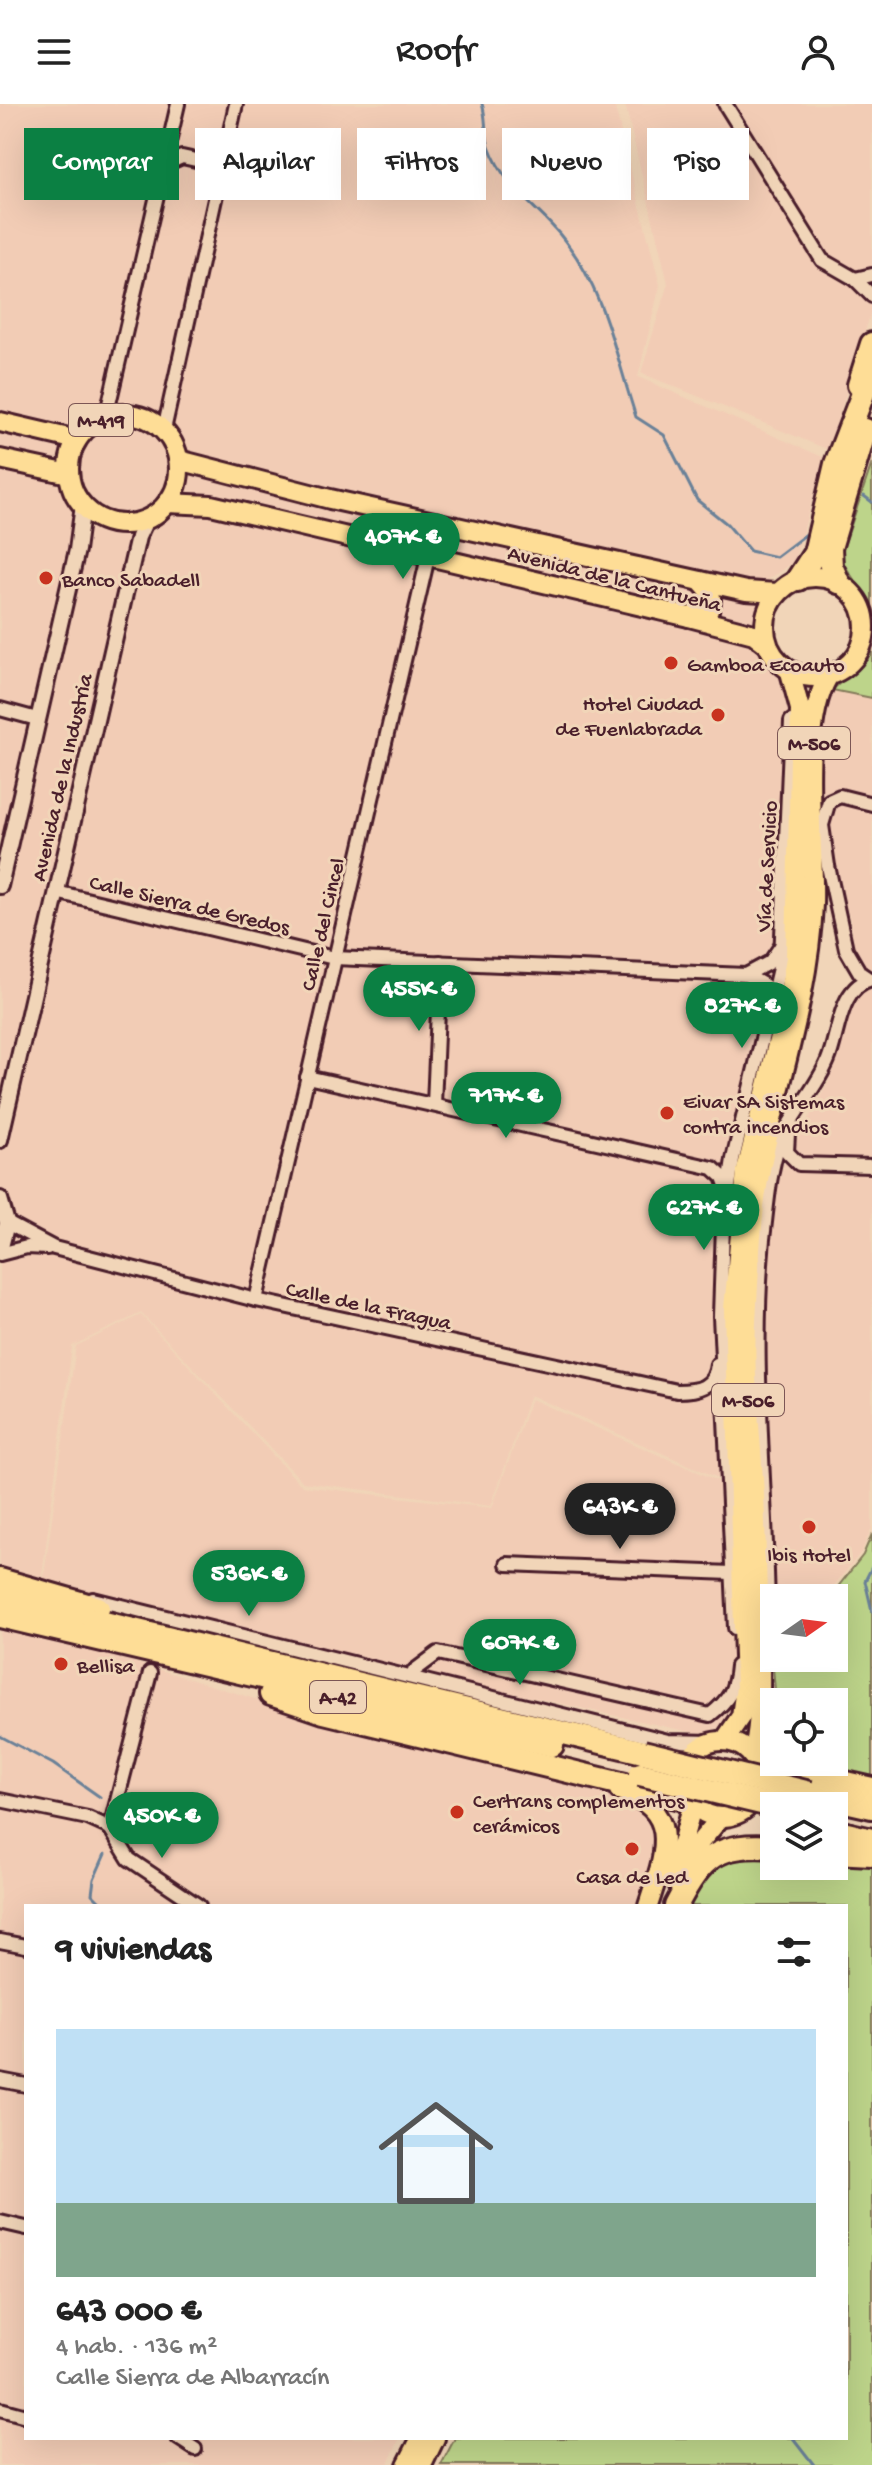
<!DOCTYPE html>
<html lang="es">
<meta charset="utf-8">
<style>
body{margin:0;font-family:"Gochi Hand",sans-serif;background:#f2f2f2;color:#222;height:100vh;display:flex;flex-direction:column;font-size:30px;white-space:nowrap}
*{box-sizing:border-box;margin:0}
p{font-size:26px;color:#767676}
.icon{flex:none;width:44px;height:44px;fill:none;stroke:currentColor;stroke-width:2;stroke-linecap:round;stroke-linejoin:round}
.map{position:relative;flex:1;overflow:hidden}
.sheet{position:absolute;left:24px;top:1800px;width:824px;height:536px;display:flex;flex-direction:column;background:#fff;border-radius:0px;box-shadow:0 8px 32px #0002}
.sheet>*{flex:none}
.banner{position:absolute;left:24px;top:24px;width:824px;height:72px;display:flex;gap:16px}
.needle{width:52px;rotate:76deg}
.controls{position:absolute;left:760px;top:1480px;display:grid;gap:16px}
.controls a{display:grid;place-items:center;width:88px;height:88px;border-radius:0px;background:#fff;box-shadow:0 8px 32px #0002;font-size:40px}
.price{position:absolute;translate:-50% -68px;padding:0 18px;border-radius:28px;background:#0b8043;color:#fff;font-size:26px;line-height:52px;filter:drop-shadow(0 2px 4px #0008)}
.price::after{content:'';position:absolute;left:50%;top:48px;width:24px;height:18px;margin-left:-12px;background:inherit;clip-path:polygon(0 0,100% 0,50% 100%)}
.price.on{background:#222;color:#fff}
ul{padding:0;list-style:none}
li{display:grid;align-content:center;gap:16px;height:424px;padding:0 32px}
li span{display:grid;place-items:center;height:248px;border-radius:0px;color:#555}
li>.icon{margin-inline-start:auto}
span .icon{width:144px;height:144px;fill:#fffc;stroke-width:1}
li b{font-size:34px}
h2{display:flex;justify-content:space-between;align-items:center;height:96px;padding:0 32px;font-size:34px}
.tag{padding:0 28px;border-radius:0px;background:#fff;box-shadow:0 8px 32px #0002;font-size:28px;line-height:72px}
.tag.on{background:#0b8043;color:#fff}
header{display:flex;justify-content:space-between;align-items:center;height:104px;padding:0 32px;background:#fff;font-size:36px;font-weight:600}
.map>svg:first-child{display:block}
.built{fill:#f2ccb5}
.green{fill:#bdd48a;stroke:#847a5a;stroke-width:2}
.lines{fill:none;stroke-linecap:round;stroke-linejoin:round}
.stream{stroke:#6a8198;stroke-width:3}
.minor-casing{stroke:#4a1f2b;stroke-width:18}
.tertiary-casing{stroke:#4a1f2b;stroke-width:20}
.primary-casing{stroke:#4a1f2b;stroke-width:24}
.motorway-casing{stroke:#4a1f2b;stroke-width:28}
.minor{stroke:#f1d5b8;stroke-width:12}
.tertiary{stroke:#f1d5b8;stroke-width:14}
.primary{stroke:#fedd96;stroke-width:18}
.motorway{stroke:#fedd96;stroke-width:22}
.motorway-bridge-casing{stroke:#4a1f2b;stroke-width:28;stroke-linecap:butt}
.motorway-bridge{stroke:#fedd96;stroke-width:22}
.poi-dot{fill:#c8321e;stroke:#f1d5b8;stroke-width:3}
.labels{text-anchor:middle;stroke-width:6;stroke-linejoin:round;paint-order:stroke}
.shield{fill:#f1d5b8;stroke:#7c5655;stroke-width:2}
.shield-label{font-size:20px;font-weight:bold;fill:#4a1f2b}
.street-label{font-size:22px;fill:#4a1f2b;stroke:#f1d5b8}
.poi-label{font-size:22px;fill:#4a1f2b;stroke:#f1d5b8;text-anchor:start}
</style>
<header><svg class="icon" aria-label="menu" viewBox="0 0 24 24"><path d="M4 6h16M4 12h16M4 18h16"/></svg>Roofr<svg class="icon" aria-label="person" viewBox="0 0 24 24"><circle cx="12" cy="8" r="4"/><path d="M4 21q1-7 8-7t8 7"/></svg></header>
<div class="map">
<svg width="872" height="2361" viewBox="0 0 872 2361">
<rect width="100%" height="100%" fill="#f1d5b8"/>
<filter id="ink" filterUnits="userSpaceOnUse"><feTurbulence type="fractalNoise" baseFrequency=".0125" numOctaves="2"/><feDisplacementMap in="SourceGraphic" scale="16" xChannelSelector="R" yChannelSelector="G"/><feConvolveMatrix kernelMatrix="1 2 1 2 8 2 1 2 1" color-interpolation-filters="sRGB"/></filter>
<g filter="url(#ink)">
<g class="built">
<polygon points="0,0 614,0 660,181 638,273 825,354 794,457 760,482 758,540 788,578 794,610 786,855 738,1067 732,1380 530,1291 491,1402 303,1378 141,1209 72,1242 41,1479 0,1466"/>
<polygon points="625,0 872,0 872,204 829,346 641,269 668,179"/>
<polygon points="832,586 872,594 872,1067 782,1063 829,977 857,889 851,819 820,721 821,627"/>
<polygon points="779,1064 872,1068 872,1423 862,1447 824,1494 774,1494 775,1554 770,1559 773,1477 764,1269 770,1141"/>
<polygon points="141,1211 302,1382 492,1404 531,1295 732,1383 741,1579 729,1614 718,1624 700,1630 76,1494 43,1479 76,1242"/>
<polygon points="0,1522 45,1531 367,1629 649,1697 668,1719 645,1802 26,1802 26,2334 400,2334 387,2361 0,2361"/>
</g>
<g class="green">
<polygon points="872,359 872,503 840,454"/>
<polygon points="872,526 872,594 832,586 868,555"/>
<polygon points="872,1430 872,1676 803,1658 834,1658 834,1598 776,1598 773,1564 781,1554 834,1554 834,1494 829,1494 863,1451"/>
<polygon points="739,1749 774,1751 774,1762 834,1762 834,1754 872,1756 872,2361 441,2361 455,2334 846,2334 846,1802 688,1802 712,1761"/>
</g>
<g class="lines">
<g class="stream">
<path d="M482 0C487 14 484 29 489 42 506 88 538 101 565 137 605 188 616 253 636 313L664 331 697 396 727 420 750 447 776 453 809 428"/>
<polyline points="864,392 872,398"/>
<polyline points="872,1463 865,1477 872,1507"/>
<polyline points="0,1632 53,1660 100,1693"/>
<polyline points="104,1802 92,1790 94,1775 105,1750"/>
<polyline points="793,2334 814,2361"/>
</g>
<defs>
<g id="minor">
<polyline points="725,0 822,156 855,175 872,192"/>
<polyline points="164,61 182,53 214,60 218,76"/>
<polyline points="855,175 872,171"/>
<polyline points="106,313 178,0"/>
<polyline points="164,326 236,0"/>
<polyline points="0,605 37,615"/>
<polyline points="56,788 334,854 746,871 770,858 781,842"/>
<polyline points="746,871 764,881 773,894"/>
<polyline points="869,875 860,869 846,845 828,762 822,721 829,697 840,692 872,700"/>
<polyline points="307,973 713,1064 723,1073 728,1087"/>
<polyline points="434,1001 440,858"/>
<polyline points="788,1030 787,1048 799,1060 872,1062"/>
<path d="M7 1119 54 1144 256 1196 677 1287C697 1287 715 1284 717 1260"/>
<polyline points="0,1150 27,1143 47,1144"/>
<polyline points="256,1196 428,453"/>
<polyline points="507,1460 731,1469"/>
<polyline points="93,1495 668,1637 712,1638"/>
<path d="M768 1512C767 1386 751 1261 763 1135 767 1104 769 1069 779 1040 789 1013 816 986 828 956 839 930 839 882 872 875"/>
<polyline points="735,1524 720,1212 723,1121 733,1055 781,856 791,617"/>
<path d="M414 1567 438 1549 710 1611C729 1596 735 1586 737 1562"/>
<polyline points="150,1569 110,1724 129,1755 199,1802"/>
<polyline points="0,1696 88,1714 110,1724"/>
<polyline points="0,1837 26,1842"/>
<polyline points="0,1976 26,1981"/>
<polyline points="0,2118 26,2124"/>
<polyline points="0,2305 26,2312"/>
<polyline points="178,2334 195,2345"/>
</g>
<g id="tertiary">
<polyline points="0,782 77,446 83,401"/>
<polyline points="0,1036 138,433 146,416"/>
<polyline points="0,1095 7,1119 0,1147"/>
</g>
<g id="primary">
<circle cx="124" cy="365" r="55"/>
<polyline points="0,318 77,336"/>
<polyline points="0,355 69,370"/>
<polyline points="179,356 330,395 746,487 777,489"/>
<polyline points="167,399 211,401 689,513 754,530 767,540"/>
<circle cx="815" cy="523" r="50"/>
<path d="M689 513 709 506C714 492 710 487 700 477"/>
<polyline points="724,1637 741,1612 745,1584 733,1205 746,1067 787,900 795,854 800,605 790,568"/>
<circle cx="722" cy="1675" r="38"/>
<path d="M753 1652C763 1608 760 1564 759 1519 757 1477 757 1434 755 1392 752 1334 744 1275 747 1217 750 1165 751 1111 762 1060 780 972 809 891 813 800 815 738 798 624 828 573"/>
<path d="M619 1686C684 1708 664 1751 648 1802"/>
<polyline points="666,1771 682,1740 693,1699"/>
<polyline points="679,1782 700,1738 721,1713"/>
<polyline points="407,2361 421,2334"/>
<polyline points="422,2361 435,2334"/>
</g>
<g id="motorway">
<polyline points="859,281 872,240"/>
<polyline points="798,475 815,449 836,360 872,266"/>
<polyline points="838,478 831,462 830,444 865,326"/>
<polyline points="0,1476 98,1504"/>
<polyline points="0,1494 643,1648"/>
<polyline points="0,1512 552,1641"/>
<polyline points="271,1590 324,1608 692,1697"/>
<polyline points="760,1611 774,1647"/>
<polyline points="757,1659 872,1685"/>
<polyline points="810,1689 872,1703"/>
<polyline points="834,1727 872,1736"/>
<polyline points="834,1748 872,1750"/>
<path d="M676 1802C702 1752 717 1739 774 1743"/>
</g>
</defs>
<use href="#minor" class="minor-casing"/>
<use href="#tertiary" class="tertiary-casing"/>
<use href="#primary" class="primary-casing"/>
<use href="#motorway" class="motorway-casing"/>
<use href="#minor" class="minor"/>
<use href="#tertiary" class="tertiary"/>
<use href="#primary" class="primary"/>
<use href="#motorway" class="motorway"/>
<defs>
<g id="motorway-bridge">
<polyline points="643,1648 810,1689"/>
<polyline points="640,1670 774,1702"/>
</g>
</defs>
<use href="#motorway-bridge" class="motorway-bridge-casing"/>
<use href="#motorway-bridge" class="motorway-bridge"/>
</g>
</g>
<g class="poi-dot">
<circle cx="46" cy="474" r="8"/>
<circle cx="671" cy="559" r="8"/>
<circle cx="718" cy="611" r="8"/>
<circle cx="667" cy="1009" r="8"/>
<circle cx="809" cy="1423" r="8"/>
<circle cx="61" cy="1560" r="8"/>
<circle cx="457" cy="1708" r="8"/>
<circle cx="632" cy="1745" r="8"/>
</g>
<g class="labels">
<g class="shield">
<rect x="69" y="300" width="64" height="32" rx="6"/>
<rect x="778" y="623" width="72" height="32" rx="6"/>
<rect x="712" y="1280" width="72" height="32" rx="6"/>
<rect x="310" y="1577" width="56" height="32" rx="6"/>
</g>
<g class="shield-label">
<text x="101" y="323">M-419</text>
<text x="814" y="646">M-506</text>
<text x="748" y="1303">M-506</text>
<text x="338" y="1600">A-42</text>
</g>
<g class="street-label">
<text transform="translate(615 473) rotate(14)" y="8">Avenida de la Cantueña</text>
<text transform="translate(60 673) rotate(-77)" y="8">Avenida de la Industria</text>
<text transform="translate(765 762) rotate(-87)" y="8">Vía de Servicio</text>
<text transform="translate(190 799) rotate(13)" y="8">Calle Sierra de Gredos</text>
<text transform="translate(321 820) rotate(-77)" y="8">Calle del Cincel</text>
<text transform="translate(369 1200) rotate(12)" y="8">Calle de la Fragua</text>
</g>
<g class="poi-label">
<text x="62" y="482">Banco Sabadell</text>
<text x="687" y="567">Gamboa Ecoauto</text>
<text x="702" y="606" text-anchor="end">Hotel Ciudad<tspan x="702" dy="25">de Fuenlabrada</tspan></text>
<text x="683" y="1004">Eivar SA Sistemas<tspan x="683" dy="25">contra incendios</tspan></text>
<text x="809" y="1457" text-anchor="middle">Ibis Hotel</text>
<text x="77" y="1568">Bellisa</text>
<text x="473" y="1703">Certrans complementos<tspan x="473" dy="25">cerámicos</tspan></text>
<text x="632" y="1779" text-anchor="middle">Casa de Led</text>
</g>
</g>
</svg>
<div class="controls">
<a><svg class="needle" viewBox="-14 -14 28 28"><path d="M0-13l5 13h-10z" fill="#e53935"/><path d="M0 13l5-13h-10z" fill="#767676"/></svg></a>
<a><svg class="icon" aria-label="locate" viewBox="0 0 24 24"><circle cx="12" cy="12" r="6"/><path d="M12 2v4M12 18v4M2 12h4M18 12h4"/></svg></a>
<a><svg class="icon" aria-label="layers" viewBox="0 0 24 24"><path d="M12 4l9 5-9 5-9-5zM3 14l9 5 9-5"/></svg></a>
</div>
<b class="price" style="left:403px;top:477px">407K €</b>
<b class="price" style="left:419px;top:929px">455K €</b>
<b class="price" style="left:742px;top:946px">827K €</b>
<b class="price" style="left:506px;top:1036px">717K €</b>
<b class="price" style="left:704px;top:1148px">627K €</b>
<b class="price on" style="left:620px;top:1447px">643K €</b>
<b class="price" style="left:249px;top:1514px">536K €</b>
<b class="price" style="left:520px;top:1583px">607K €</b>
<b class="price" style="left:162px;top:1756px">450K €</b>
<div class="banner">
<a class="tag on">Comprar</a>
<a class="tag">Alquilar</a>
<a class="tag">Filtros</a>
<a class="tag">Nuevo</a>
<a class="tag">Piso</a>
</div>
<section class="sheet">
<h2>9 viviendas<svg class="icon" aria-label="filters" viewBox="0 0 24 24"><path d="M4 7h16M4 17h16"/><circle cx="9" cy="7" r="2"/><circle cx="15" cy="17" r="2"/></svg></h2>
<ul>
<li><span style="background:linear-gradient(#bfe0f5 70%,#7fa58c 0)"><svg class="icon" aria-label="home" viewBox="0 0 24 24"><path d="M3 11l9-7 9 7M6 9v11h12V9"/></svg></span><div><b>643 000 €</b><p>4 hab. · 136 m²</p><p>Calle Sierra de Albarracín</p></div></li>
</ul>
</section>
</div>
